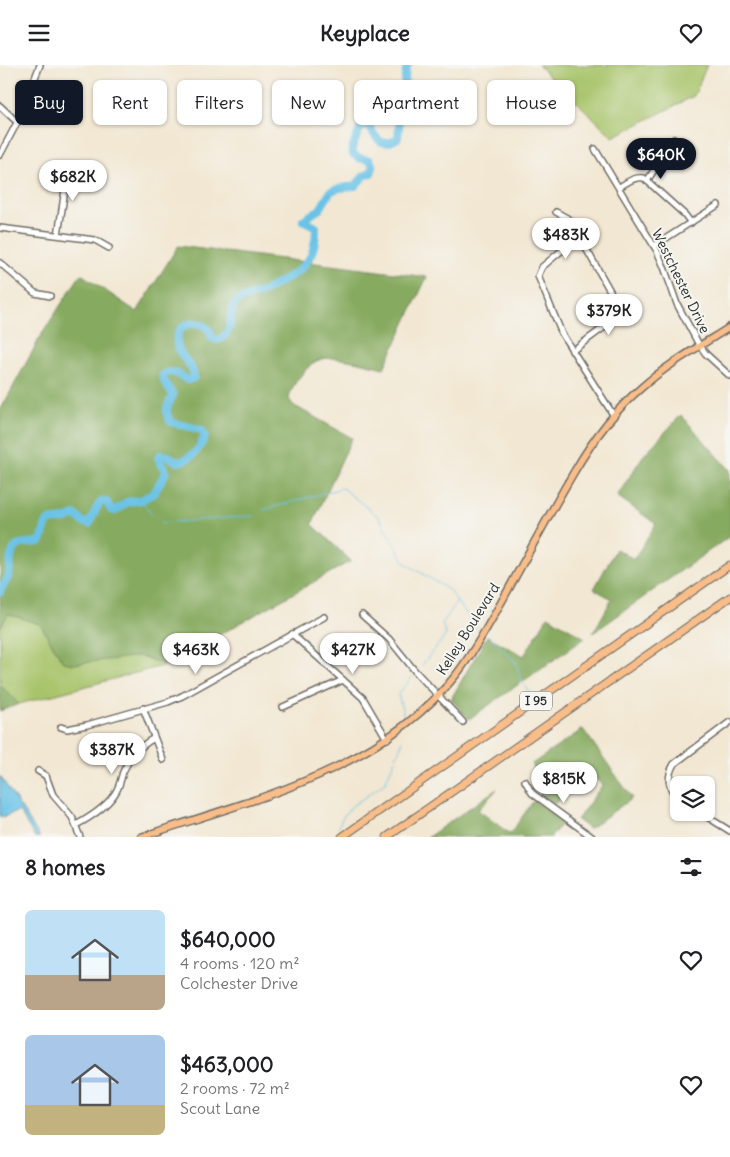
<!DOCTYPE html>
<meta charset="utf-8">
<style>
body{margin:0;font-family:Delius,sans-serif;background:#f2f2f2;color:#202124;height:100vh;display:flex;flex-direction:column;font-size:19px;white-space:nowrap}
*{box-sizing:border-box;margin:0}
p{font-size:16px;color:#757577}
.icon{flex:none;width:28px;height:28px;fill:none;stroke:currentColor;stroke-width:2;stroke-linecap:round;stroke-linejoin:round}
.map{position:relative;height:772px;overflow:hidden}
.side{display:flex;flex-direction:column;background:#fff;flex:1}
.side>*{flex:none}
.hud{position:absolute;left:15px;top:15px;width:700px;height:45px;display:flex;gap:10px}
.buttons{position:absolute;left:670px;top:711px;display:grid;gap:10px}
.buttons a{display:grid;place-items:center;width:45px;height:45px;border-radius:8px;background:#fff;box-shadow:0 1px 4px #0004;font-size:25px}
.price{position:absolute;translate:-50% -42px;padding:0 11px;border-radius:18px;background:#fff;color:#222;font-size:16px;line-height:32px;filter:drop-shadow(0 1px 2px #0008)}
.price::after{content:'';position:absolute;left:50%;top:30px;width:15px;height:11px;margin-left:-8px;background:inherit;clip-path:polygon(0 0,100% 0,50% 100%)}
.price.on{background:#111827;color:#fff}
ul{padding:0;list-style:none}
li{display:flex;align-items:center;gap:15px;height:125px;padding:0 25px}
li span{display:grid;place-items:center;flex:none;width:140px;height:100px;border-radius:8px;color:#555}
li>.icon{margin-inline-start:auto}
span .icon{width:60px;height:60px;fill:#fffc;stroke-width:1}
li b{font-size:21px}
h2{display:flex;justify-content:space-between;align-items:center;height:60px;padding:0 25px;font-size:21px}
.pill{padding:0 18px;border-radius:8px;background:#fff;box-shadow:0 1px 4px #0004;font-size:18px;line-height:45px}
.pill.on{background:#111827;color:#fff}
header{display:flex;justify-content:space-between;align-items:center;height:65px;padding:0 25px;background:#fff;font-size:22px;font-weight:800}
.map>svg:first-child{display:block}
.green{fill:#a8c46b;stroke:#6a784b}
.forest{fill:#86aa5f;stroke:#586a45}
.water{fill:#6ac3e7;stroke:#4a7789}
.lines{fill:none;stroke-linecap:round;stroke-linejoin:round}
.stream{stroke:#6ac3e7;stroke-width:1}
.river{stroke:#6ac3e7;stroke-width:8}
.minor-casing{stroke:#716d65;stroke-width:8}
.major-casing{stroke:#716d65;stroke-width:9}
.highway-casing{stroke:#716d65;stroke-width:9}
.minor{stroke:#fff;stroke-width:5}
.major{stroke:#f8bd89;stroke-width:6}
.highway{stroke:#f8bd89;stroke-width:7}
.labels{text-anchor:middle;stroke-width:4;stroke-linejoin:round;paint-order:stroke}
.shield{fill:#f6f6f2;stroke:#686867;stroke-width:1}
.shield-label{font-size:12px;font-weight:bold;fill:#2b2b2b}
.street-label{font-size:14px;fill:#2b2b2b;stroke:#f6f6f2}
</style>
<header><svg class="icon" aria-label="menu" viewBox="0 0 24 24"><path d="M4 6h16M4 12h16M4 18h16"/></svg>Keyplace<svg class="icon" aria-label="heart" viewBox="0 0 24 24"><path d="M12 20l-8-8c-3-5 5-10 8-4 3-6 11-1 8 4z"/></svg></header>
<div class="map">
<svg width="730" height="772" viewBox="0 0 730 772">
<rect width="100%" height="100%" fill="#f6f6f2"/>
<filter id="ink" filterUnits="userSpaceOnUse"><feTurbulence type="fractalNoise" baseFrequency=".02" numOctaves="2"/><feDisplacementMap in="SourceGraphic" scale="10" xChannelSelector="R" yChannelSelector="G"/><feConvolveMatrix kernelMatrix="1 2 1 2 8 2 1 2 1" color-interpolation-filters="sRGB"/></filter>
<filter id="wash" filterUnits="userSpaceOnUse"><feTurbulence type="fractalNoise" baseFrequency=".0096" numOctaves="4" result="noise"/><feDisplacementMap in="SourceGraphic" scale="20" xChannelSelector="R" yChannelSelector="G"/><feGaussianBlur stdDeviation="1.12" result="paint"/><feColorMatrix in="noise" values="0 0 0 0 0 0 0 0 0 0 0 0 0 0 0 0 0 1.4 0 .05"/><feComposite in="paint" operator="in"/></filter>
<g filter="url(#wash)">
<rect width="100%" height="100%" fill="#f2e7d2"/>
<g class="green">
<polygon points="538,0 707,0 694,31 613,72"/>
<polygon points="8,548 40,559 63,597 140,591 166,600 19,639 0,620 0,563"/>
</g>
<g class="forest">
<path d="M178 181 427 212 384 303C370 300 332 289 319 295 313 297 307 303 304 307 296 316 291 323 289 334L293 340 352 373 312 459 351 496 166 600 140 591 73 599 63 597 40 559 8 549 0 563V346L43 267 81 209 137 247Z"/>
<polygon points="681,350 730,405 730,471 593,568 612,534 594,524 616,484 634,494 656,459 617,431 643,391"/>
<polygon points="548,551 585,573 469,654 451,634 487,571 524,591"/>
<polygon points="0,620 19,639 0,646"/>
<polygon points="583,664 632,733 589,764 577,755 603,719 581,704 555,739 539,727 532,699"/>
<polygon points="497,724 478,745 510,769 534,735 563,756 551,772 428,772"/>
</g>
<polygon class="water" points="0,711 40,772 35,772 19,746 0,753"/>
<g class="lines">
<g class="stream">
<polyline points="141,435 153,451"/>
<polyline points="263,445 342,423 378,451 405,498 449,525 457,537 442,559 446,570 422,600"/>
<polyline points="161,458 253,451"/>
<polyline points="457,537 478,564"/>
<polyline points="489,571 514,595 517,600 522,618 530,628"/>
<polyline points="405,655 398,629 413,611"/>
<polyline points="339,762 342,753 352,741 385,718 403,676"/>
</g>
<path class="river" d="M0 527C2 522 6 517 8 512 12 501 7 485 21 479 27 477 34 479 41 476 44 469 44 462 48 456L66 454 75 450 83 457 89 459C94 451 95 443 101 437H107L111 445 115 446 127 437 141 435 154 428 166 407 158 393 160 390 168 391 178 397C192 394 200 384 205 371L202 365 171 357C163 345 168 342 173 330L164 316 163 310C173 303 179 311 188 315L194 313C194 296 176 293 177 274 177 260 196 253 207 263 210 265 211 270 212 273L217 275C237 268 225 249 237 237 244 231 254 230 262 227 267 226 270 222 275 220 303 205 316 196 316 162L303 155 320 144 331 126 340 123 355 121 364 111 371 108 373 102 370 95 359 93 353 89 352 83 361 62 369 61C377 76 383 83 398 73L400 50 394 40 404 21 406 4 408 0"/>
</g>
</g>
<g filter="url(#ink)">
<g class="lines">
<defs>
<g id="minor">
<polyline points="0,41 17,57"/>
<polyline points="595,84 657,186 664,202 677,239 698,278 706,289 730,311"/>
<polyline points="0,90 19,54 40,0"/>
<polyline points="647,116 674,74"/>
<path d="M619 122C627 118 634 111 644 113L685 150 691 158"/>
<polyline points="556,147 567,153 571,157 622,247 618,252 572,286"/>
<polyline points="0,163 95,175 109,183"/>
<polyline points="58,170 66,118 62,108"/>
<polyline points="579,171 542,202 538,211 562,269 614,351"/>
<polyline points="654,181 718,140"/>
<polyline points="0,198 35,228 50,231"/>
<polyline points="362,550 389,574 415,606 463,657"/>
<polyline points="292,569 363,633 387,674"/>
<polyline points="283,642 343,615"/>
<polyline points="143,643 163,695"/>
<polyline points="61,662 67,664 87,660 168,637 182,631 324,552"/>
<polyline points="38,706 46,711 53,730 72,752 80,772"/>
<polyline points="525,716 532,728 592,772"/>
<path d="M679 733C667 724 667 711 674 699L730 657"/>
<polyline points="701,748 730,766"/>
<path d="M76 760C91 752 109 740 117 725 120 719 121 713 123 707 130 691 139 682 154 673"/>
</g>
<path id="major" d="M141 772C253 734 379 707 456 610 474 587 488 561 502 536 526 493 549 449 574 407 592 376 614 346 641 323 668 299 700 281 730 262"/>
<g id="highway">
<polyline points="342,772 730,500"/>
<polyline points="387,772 730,532"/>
</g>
</defs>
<use href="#minor" class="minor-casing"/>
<use href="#major" class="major-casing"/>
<use href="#highway" class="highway-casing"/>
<use href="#minor" class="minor"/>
<use href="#major" class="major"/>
<use href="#highway" class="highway"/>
</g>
</g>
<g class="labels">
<rect class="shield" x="520" y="626.5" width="32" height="19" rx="4"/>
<g class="shield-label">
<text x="536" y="640">I 95</text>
</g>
<g class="street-label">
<text transform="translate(681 216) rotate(64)" y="5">Westchester Drive</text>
<text transform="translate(468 564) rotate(-58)" y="5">Kelley Boulevard</text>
</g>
</g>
</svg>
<div class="buttons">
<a><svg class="icon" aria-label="layers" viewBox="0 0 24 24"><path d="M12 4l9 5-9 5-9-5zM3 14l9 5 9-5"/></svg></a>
</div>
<b class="price on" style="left:661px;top:115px">$640K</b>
<b class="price" style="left:73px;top:137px">$682K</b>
<b class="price" style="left:566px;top:195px">$483K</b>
<b class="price" style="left:609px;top:271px">$379K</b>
<b class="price" style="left:196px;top:610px">$463K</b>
<b class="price" style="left:353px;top:610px">$427K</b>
<b class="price" style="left:112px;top:710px">$387K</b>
<b class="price" style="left:564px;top:739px">$815K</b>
<div class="hud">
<a class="pill on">Buy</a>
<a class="pill">Rent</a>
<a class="pill">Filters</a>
<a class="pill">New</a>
<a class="pill">Apartment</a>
<a class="pill">House</a>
</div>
</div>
<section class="side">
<h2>8 homes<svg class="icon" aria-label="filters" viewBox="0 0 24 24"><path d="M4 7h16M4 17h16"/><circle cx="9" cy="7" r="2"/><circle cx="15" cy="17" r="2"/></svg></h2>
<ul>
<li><span style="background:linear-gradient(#bfe0f5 65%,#b9a48a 0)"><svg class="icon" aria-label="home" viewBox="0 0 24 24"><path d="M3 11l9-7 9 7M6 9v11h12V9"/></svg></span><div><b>$640,000</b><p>4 rooms · 120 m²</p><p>Colchester Drive</p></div><svg class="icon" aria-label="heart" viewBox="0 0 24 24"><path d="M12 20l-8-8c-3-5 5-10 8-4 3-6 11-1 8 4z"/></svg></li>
<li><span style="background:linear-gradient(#a9c7e8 70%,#c2b280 0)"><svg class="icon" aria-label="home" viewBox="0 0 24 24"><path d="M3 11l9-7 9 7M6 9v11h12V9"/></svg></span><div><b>$463,000</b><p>2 rooms · 72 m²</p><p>Scout Lane</p></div><svg class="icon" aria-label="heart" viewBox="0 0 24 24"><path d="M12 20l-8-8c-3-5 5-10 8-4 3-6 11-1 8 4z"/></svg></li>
</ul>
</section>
